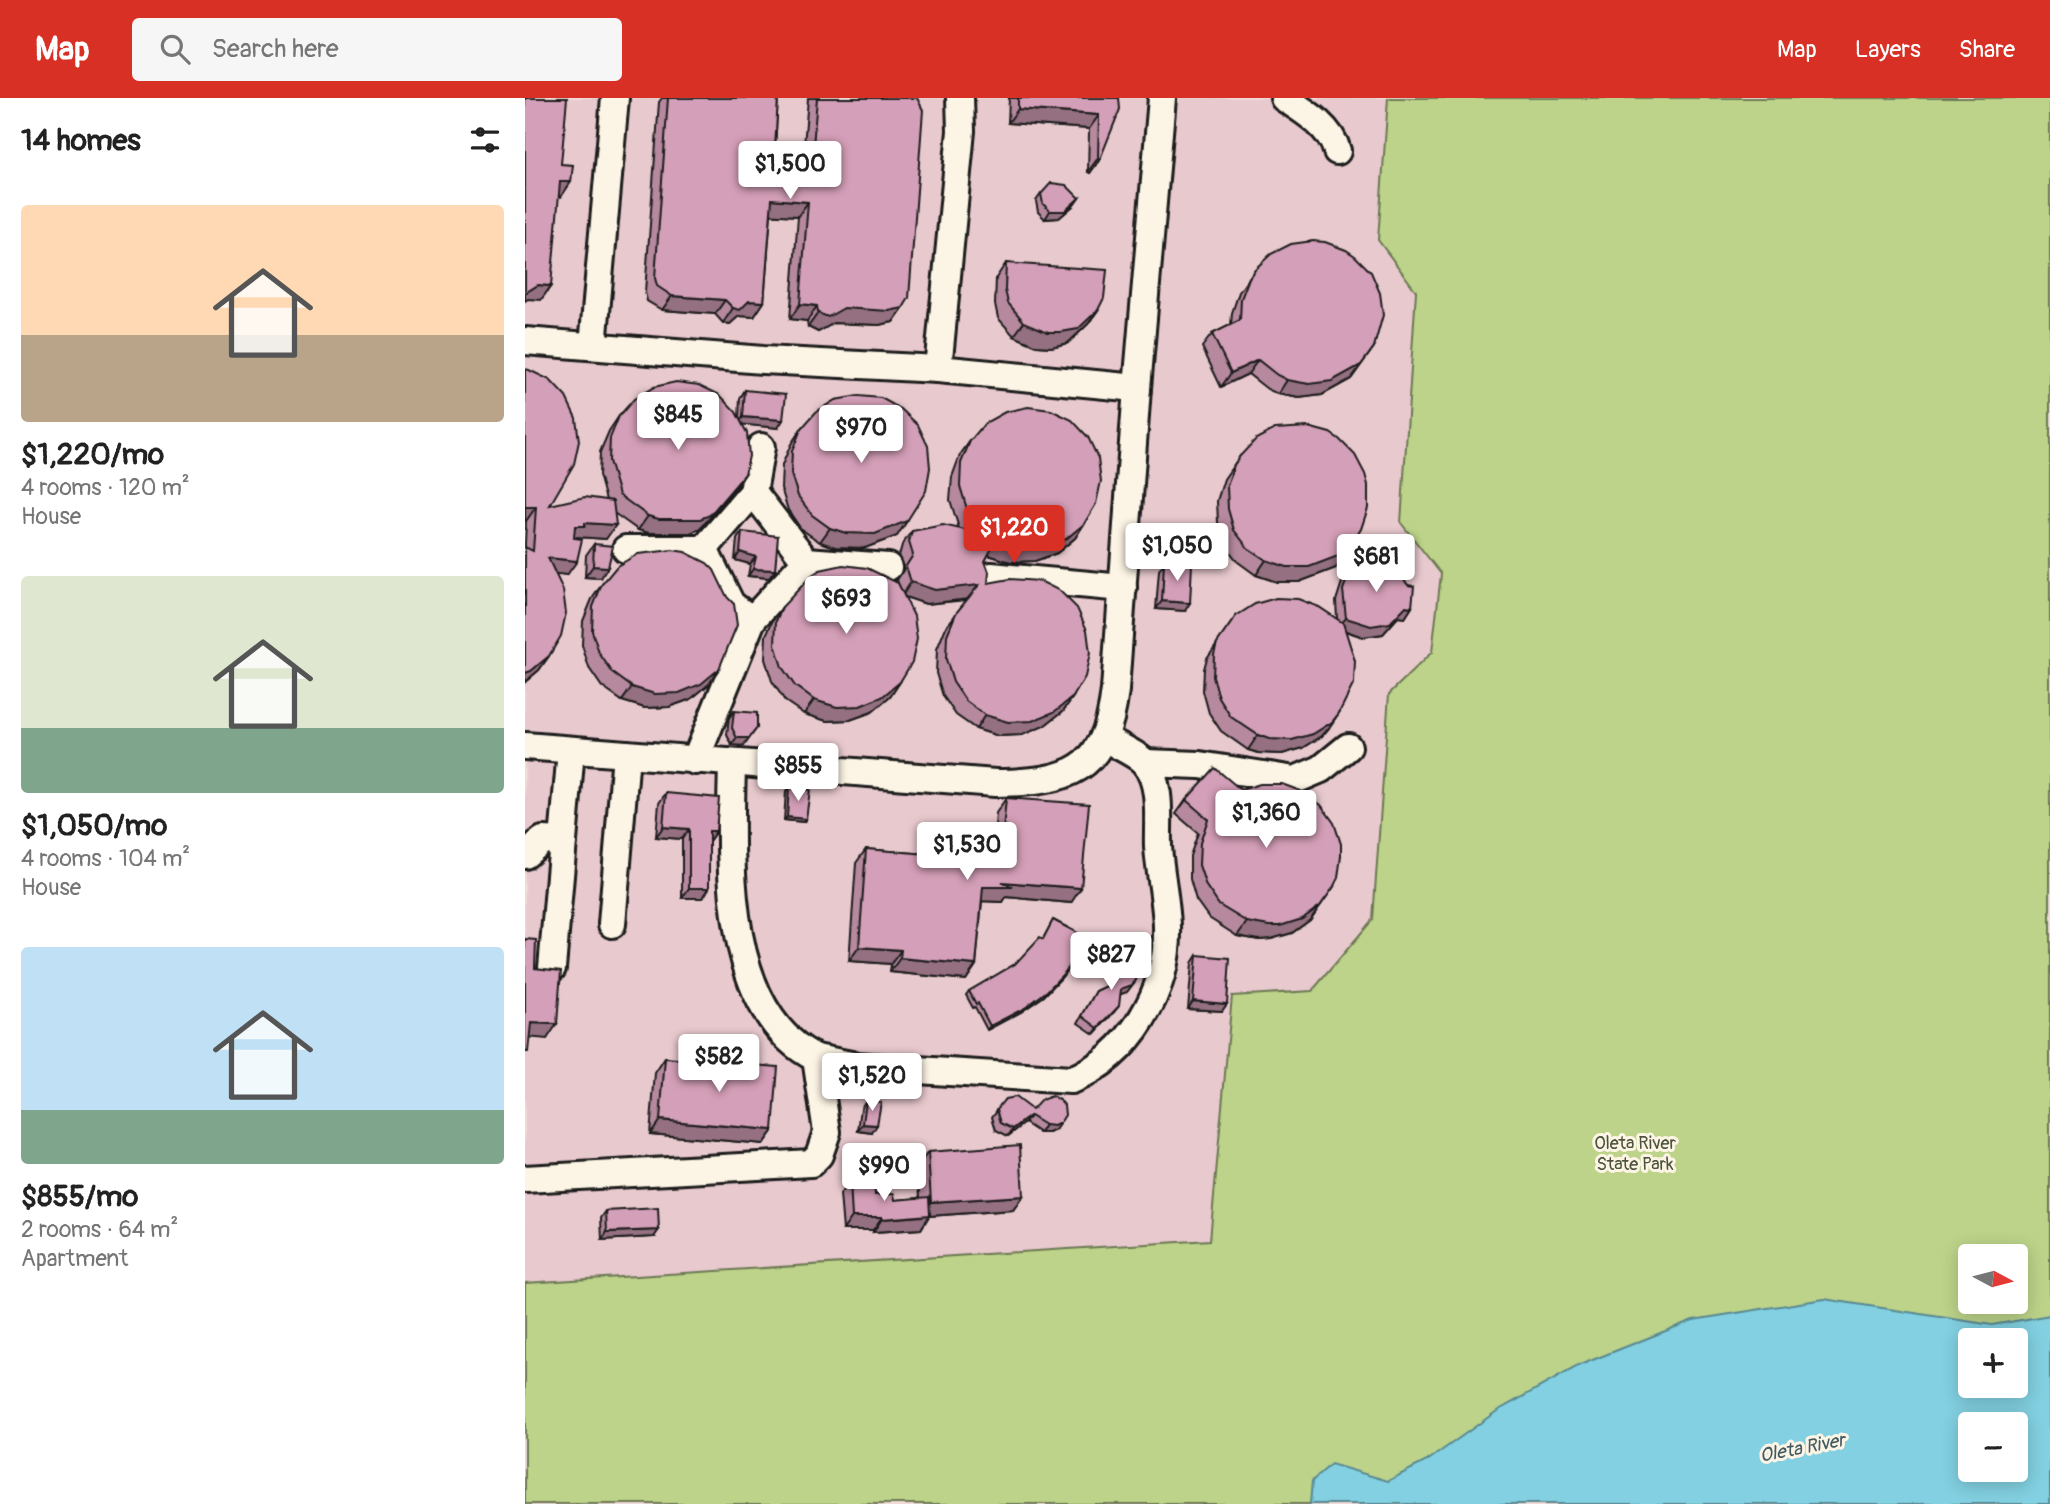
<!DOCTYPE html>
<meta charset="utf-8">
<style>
body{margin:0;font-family:Pangolin,sans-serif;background:#f6f6f6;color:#222;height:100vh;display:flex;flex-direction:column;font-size:26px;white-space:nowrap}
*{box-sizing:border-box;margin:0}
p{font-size:23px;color:#767676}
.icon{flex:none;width:38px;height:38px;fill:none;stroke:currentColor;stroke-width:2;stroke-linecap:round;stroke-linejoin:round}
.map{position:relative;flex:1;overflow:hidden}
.panel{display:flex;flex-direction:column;background:#fff;width:525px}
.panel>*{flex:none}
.needle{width:46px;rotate:97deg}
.buttons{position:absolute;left:1433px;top:1146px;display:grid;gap:14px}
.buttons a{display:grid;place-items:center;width:70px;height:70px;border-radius:7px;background:#fff;box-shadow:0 4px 18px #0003;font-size:35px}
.price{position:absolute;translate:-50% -60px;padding:0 16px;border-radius:7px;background:#fff;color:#222;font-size:23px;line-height:46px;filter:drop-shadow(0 2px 4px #0008)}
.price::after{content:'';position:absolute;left:50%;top:42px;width:21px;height:16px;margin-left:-10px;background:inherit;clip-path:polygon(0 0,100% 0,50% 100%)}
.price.active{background:#d93025;color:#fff}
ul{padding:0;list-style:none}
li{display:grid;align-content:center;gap:14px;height:371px;padding:0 21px}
li span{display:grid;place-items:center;height:217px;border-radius:7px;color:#555}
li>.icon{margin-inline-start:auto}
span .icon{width:126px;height:126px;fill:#fffc;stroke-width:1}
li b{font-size:30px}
h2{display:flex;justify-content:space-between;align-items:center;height:84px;padding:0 21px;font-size:30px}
header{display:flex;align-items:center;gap:42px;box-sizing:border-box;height:98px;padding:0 35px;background:#d93025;color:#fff}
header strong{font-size:33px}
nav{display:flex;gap:38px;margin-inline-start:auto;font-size:24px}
.search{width:490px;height:63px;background:#f6f6f6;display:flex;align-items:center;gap:18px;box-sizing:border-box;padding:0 24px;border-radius:7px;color:#767676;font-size:26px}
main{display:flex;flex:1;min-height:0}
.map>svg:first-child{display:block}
.built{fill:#e8c9ce}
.green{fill:#bcd389;stroke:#6c7852;stroke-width:2;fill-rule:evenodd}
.water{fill:#82d0e1;stroke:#598892;stroke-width:2;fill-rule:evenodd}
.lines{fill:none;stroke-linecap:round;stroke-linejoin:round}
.minor-casing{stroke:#1c1c1c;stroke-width:32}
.minor{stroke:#fcf5e5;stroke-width:26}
.wall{fill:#b6899e;stroke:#1c1c1c;stroke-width:2}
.shaded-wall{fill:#946f81;stroke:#1c1c1c;stroke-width:2}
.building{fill:#d49fb8;stroke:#1c1c1c;stroke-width:2}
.labels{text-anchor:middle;stroke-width:6;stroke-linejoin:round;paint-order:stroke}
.park-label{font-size:18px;fill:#4c533d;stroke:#fcf5e5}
.water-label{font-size:19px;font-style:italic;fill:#405b61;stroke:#fcf5e5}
</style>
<header>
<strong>Map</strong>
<div class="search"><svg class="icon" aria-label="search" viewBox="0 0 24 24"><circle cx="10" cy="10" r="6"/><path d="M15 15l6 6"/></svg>Search here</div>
<nav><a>Map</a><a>Layers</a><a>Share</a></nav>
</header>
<main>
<section class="panel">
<h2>14 homes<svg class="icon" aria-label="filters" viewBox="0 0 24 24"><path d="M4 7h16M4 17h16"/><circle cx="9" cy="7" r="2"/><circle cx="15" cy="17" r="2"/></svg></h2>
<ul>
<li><span style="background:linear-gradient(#ffd9b3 60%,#b9a48a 0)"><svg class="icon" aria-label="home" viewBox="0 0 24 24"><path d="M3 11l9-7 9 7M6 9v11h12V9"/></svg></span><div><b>$1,220/mo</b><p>4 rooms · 120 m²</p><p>House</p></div></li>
<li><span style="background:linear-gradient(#dfe7d0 70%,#7fa58c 0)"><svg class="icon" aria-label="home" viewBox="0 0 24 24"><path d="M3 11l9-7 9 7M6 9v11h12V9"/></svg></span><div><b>$1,050/mo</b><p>4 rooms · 104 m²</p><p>House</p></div></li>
<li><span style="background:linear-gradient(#bfe0f5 75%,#7fa58c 0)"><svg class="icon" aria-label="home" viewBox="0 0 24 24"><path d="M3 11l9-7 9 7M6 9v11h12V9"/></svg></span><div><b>$855/mo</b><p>2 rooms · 64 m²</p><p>Apartment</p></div></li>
</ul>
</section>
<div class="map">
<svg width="1525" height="1406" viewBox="0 0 1525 1406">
<rect width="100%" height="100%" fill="#f0dbd8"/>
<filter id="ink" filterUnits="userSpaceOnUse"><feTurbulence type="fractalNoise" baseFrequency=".0143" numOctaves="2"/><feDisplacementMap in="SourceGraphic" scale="14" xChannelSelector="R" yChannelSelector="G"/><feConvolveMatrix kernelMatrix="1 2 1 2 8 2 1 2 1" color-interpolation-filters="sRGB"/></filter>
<g filter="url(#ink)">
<polygon class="built" points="0,0 863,0 853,142 891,193 876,425 916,476 906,554 864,596 848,821 787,893 707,898 685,1143 0,1185"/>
<path class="green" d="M863 0H1525V1406H0V1185L685 1142 707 898 787 893 848 821 864 596 907 554 916 476 876 425 891 193 853 142ZM1446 1158H1491V1204H1446ZM1446 1242H1491V1288H1446ZM1446 1326H1491V1372H1446Z"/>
<path class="water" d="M1299 1201 1467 1227 1525 1217V1406H785L787 1383 806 1366 863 1383 902 1363 972 1313 1055 1267 1168 1222ZM1446 1242H1491V1288H1446ZM1446 1326H1491V1372H1446Z"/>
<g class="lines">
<defs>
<g id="minor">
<path d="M759 0C779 13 806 29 812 53"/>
<polyline points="0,243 238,262 413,271 612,290"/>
<polyline points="68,248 90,0"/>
<polyline points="413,271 436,33 435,0"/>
<polyline points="228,394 281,463"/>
<polyline points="101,451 179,451 228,394 236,349"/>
<polyline points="179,451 206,506 227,522"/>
<polyline points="466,478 598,490"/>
<path d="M0 648 470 685C544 684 581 674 590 592L612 290 637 0"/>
<polyline points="170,663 227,522 281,463 363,469"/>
<polyline points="620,665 675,667 770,682 796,671 823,649"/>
<polyline points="0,757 18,742 38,743 46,652"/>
<polyline points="87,826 101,656"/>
<polyline points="27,870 38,743"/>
<path d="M291 960 331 968 546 982C606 957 644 893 642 828 641 802 635 775 633 749 632 723 638 688 620 665 614 657 589 646 580 640"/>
<path d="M0 1081 286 1065 294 1057 302 1034 291 960C196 913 205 755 207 666"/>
</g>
</defs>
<use href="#minor" class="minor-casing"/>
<use href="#minor" class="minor"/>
</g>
<g class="wall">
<polygon points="137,0 253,0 248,83 276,84 283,0 392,0 378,210 368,224 354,227 309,225 293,234 283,229 282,223 265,221 273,118 246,116 239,204 229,219 214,218 205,226 198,225 190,216 137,212 122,203 120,194 134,4"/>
<polygon points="484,0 594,0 575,61 565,75 563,74 564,31 483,25"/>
<polygon points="516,96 554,100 549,107 534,120 520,121 513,114 511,103"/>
<polygon points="481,165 573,212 563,226 543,245 526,249 512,248 489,238 473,220 470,206 471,180"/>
<polygon points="730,171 849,249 826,281 797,297 774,300 753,296 742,291 723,276 696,289 677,249 687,236 706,227 707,215 714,194"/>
<polygon points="0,271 25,407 81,402 74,377 75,354 84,333 94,318 214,319 215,300 220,292 253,330 217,326 220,376 210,390 175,431 165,435 124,435 113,432 89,415 81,441 52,439 42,477 30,475 24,558 14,572 0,584 0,445 1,423 0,423"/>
<polygon points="276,331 382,423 372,438 340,450 311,449 295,444 276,431 263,412 256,390 257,367 266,346"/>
<polygon points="445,343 559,426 550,440 532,455 510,463 486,464 463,457 460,463 463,485 548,599 538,613 519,628 497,637 473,638 451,631 431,617 418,598 411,575 412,551 421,529 442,502 401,506 380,499 375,584 365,599 347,614 325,622 302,623 279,616 260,603 247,583 240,561 241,537 247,524 257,509 373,485 372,482 379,471 374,458 377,447 387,433 434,430 425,402 427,379 435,357"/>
<polygon points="715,358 811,470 774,484 752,484 731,477 713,464 699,446 695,436 693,425 692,403 699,381"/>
<polygon points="217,434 244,480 223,478 225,466 210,462 212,441"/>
<polygon points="69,446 76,480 60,479 61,457"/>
<polygon points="639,465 660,513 631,511 634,472"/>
<polygon points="826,470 887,509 880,520 873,519 858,536 838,539 820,533 804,630 797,638 778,650 757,656 734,655 723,652 696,633 684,615 678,593 679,571 682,560 711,518 812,521 811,503 818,481"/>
<polygon points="77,486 184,586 166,601 144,609 120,610 97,603 77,589 64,570 57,547 58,523 67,501"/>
<polygon points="209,613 232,630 219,648 207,647 202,637 204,620"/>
<polygon points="264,690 279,724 259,722 261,693"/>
<polygon points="141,695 191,733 184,743 184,790 178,800 157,800 157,741 131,739 134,705"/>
<polygon points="481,700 546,805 481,799 478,804 457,803 451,867 441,882 365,874 366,866 324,863 331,765 341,751 453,760 468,755 471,715"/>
<polygon points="661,702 798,804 785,822 767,835 746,841 734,842 712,838 684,820 671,802 665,781 665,758 673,735 651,716"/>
<polygon points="528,822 564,841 537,879 519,898 496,914 462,932 450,909 448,910 441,897 444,893 490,866 518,841"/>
<polygon points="588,855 611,882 602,894 595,896 589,914 569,936 553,925 571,893 582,888 584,862"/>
<polygon points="672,857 697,913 663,911 667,865"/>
<polygon points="140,960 248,1032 238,1046 125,1036 130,975"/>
<polygon points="480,1001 530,1032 524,1035 515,1035 500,1025 483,1038 471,1032 467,1019"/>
<polygon points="341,1002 347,1035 333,1033 336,1010"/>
<polygon points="403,1054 498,1098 488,1112 404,1118 396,1131 348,1134 348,1132 318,1132 315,1096 325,1083 350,1097 370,1102 395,1100 393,1068"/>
<polygon points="81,1113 129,1139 77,1142 76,1120"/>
</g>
<g class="shaded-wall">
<polygon points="493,11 574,17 564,31 483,25"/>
<polygon points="573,60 575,61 565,75 563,74"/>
<polygon points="35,84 46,84 36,99 25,98"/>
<polygon points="554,100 549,107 534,120 520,121 525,113"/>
<polygon points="247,101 283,104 273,118 237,116"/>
<polygon points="13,187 26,188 16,202 3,201 0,203 0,195"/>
<polygon points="147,198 200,202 190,216 137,212"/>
<polygon points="224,203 239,204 229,219 214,218 205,226 198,225 208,210"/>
<polygon points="275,206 292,208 282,223 265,221"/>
<polygon points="319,210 378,210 368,224 354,227 309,225 293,234 283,229 293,215"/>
<polygon points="573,212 563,226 543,245 526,249 512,248 489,238 499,224"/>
<polygon points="849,249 826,281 797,297 774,300 753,296 762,282"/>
<polygon points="733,262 723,276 696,289 706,275"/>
<polygon points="218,319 258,322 253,330 213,326"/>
<polygon points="220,376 210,390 175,431 165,435 124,435 113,432 123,418"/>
<polygon points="0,409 11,409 1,423 0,423"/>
<polygon points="382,423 372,438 340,450 311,449 295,444 305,430"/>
<polygon points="60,425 91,427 81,441 52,439 50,442 40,442 50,428"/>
<polygon points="559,426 550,440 532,455 510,463 486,464 457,455 467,441"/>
<polygon points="215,454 231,459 225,466 210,462"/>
<polygon points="821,455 811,470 774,484 752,484 731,477 741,462"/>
<polygon points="23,460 52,463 42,477 13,474"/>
<polygon points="68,468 83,469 76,480 60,479"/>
<polygon points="228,471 250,472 244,480 223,478"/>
<polygon points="386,484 454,487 444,501 401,506 377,498"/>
<polygon points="637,503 665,505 660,513 631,511"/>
<polygon points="881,508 887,509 880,520 873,519 858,536 838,539 813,530 821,520"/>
<polygon points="24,558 14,572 0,584 0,575"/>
<polygon points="194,571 184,586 166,601 144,609 120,610 97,603 107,589"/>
<polygon points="375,584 365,599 347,614 325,622 302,623 279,616 289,602"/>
<polygon points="548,599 538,613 519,628 497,637 473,638 451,631 460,617"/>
<polygon points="814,615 804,630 797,638 778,650 757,656 734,655 723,652 733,637"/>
<polygon points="212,640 224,640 219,648 207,647"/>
<polygon points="262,719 281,721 279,724 259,722"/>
<polygon points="138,729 164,731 157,741 131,739"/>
<polygon points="184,733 191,733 184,743"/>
<polygon points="477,784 556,790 546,805 481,799 478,804 448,803 458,789"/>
<polygon points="164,790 184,790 178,800 157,800"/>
<polygon points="808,790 785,822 767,835 746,841 734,842 712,838 722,824"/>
<polygon points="334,849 376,852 366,866 324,863"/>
<polygon points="375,860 451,867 441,882 365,874"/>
<polygon points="540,874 519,898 496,914 462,932 465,928"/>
<polygon points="611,882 602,894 591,898 596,891"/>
<polygon points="668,903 702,906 697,913 663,911"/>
<polygon points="594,908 589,914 569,936 573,930"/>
<polygon points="6,925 32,926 22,941 0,939"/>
<polygon points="505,1018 500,1025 483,1038 488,1031"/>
<polygon points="135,1022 248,1032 238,1046 125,1036"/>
<polygon points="535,1025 530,1032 524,1035 515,1035 520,1027"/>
<polygon points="338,1026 352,1027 347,1035 333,1033"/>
<polygon points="498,1098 488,1112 404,1118 396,1131 348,1134 357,1121 397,1118 406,1104"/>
<polygon points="327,1119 357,1119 348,1132 318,1132"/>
<polygon points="134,1132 129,1139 77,1142 82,1134"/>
</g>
<g class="building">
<polygon points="0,0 42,0 36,66 48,67 46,84 35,84 26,188 13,187 0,195"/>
<polygon points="143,0 253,0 248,83 285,85 292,0 392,0 398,12 384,200 378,210 364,213 319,210 303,219 293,215 292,208 275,206 283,104 247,101 239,204 224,203 215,212 208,210 200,202 147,198 132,188 130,180"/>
<polygon points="493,0 594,0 595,11 575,61 573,60 574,17 493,11"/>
<polygon points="526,85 541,87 554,100 540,113 525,113 518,106 516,96"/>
<polygon points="788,143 800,144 821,152 830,158 846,174 855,195 858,217 849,249 836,267 807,283 784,286 762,282 752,277 733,262 706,275 687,236 715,222 716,201 724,180 730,171 746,156 766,146"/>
<polygon points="481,165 582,172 579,200 573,212 553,231 536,234 523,234 499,224 483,205 480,192"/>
<polygon points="0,271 4,272 25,282 41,299 51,320 54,343 49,366 25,407 60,399 88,403 91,427 60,425 60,428 50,428 49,440 57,441 52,463 23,460 38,492 41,515 36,538 24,558 6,573 0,575 0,449 8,453 11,409 0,409"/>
<polygon points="151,284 174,287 195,297 211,314 222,335 224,358 220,376 185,417 175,421 134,421 123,418 94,397 84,363 85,340 94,318 109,301 129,289"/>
<polygon points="220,292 261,296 258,322 218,319"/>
<polygon points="333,298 356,300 376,311 393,327 403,348 405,370 401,393 382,423 350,436 321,435 305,430 287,417 273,398 266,376 267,353 276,331 291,314 310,302"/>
<polygon points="503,309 526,312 547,322 563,339 573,360 576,383 571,406 559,426 541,441 520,449 496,450 467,441 466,452 460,463 464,474 463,485 485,481 515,483 535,493 552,510 562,532 565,555 560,579 548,599 529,614 507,623 483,624 460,617 441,603 428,584 421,561 422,537 431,515 454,487 410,492 386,484 381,468 388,457 384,444 387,433 418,427 449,434 435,388 436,365 445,343 460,325 480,314"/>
<polygon points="783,329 805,335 814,341 830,357 840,376 843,387 843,410 836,431 821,455 784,469 762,469 741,462 723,450 709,432 703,411 702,388 709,367 715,358 731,341 750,331"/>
<polygon points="217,434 253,438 250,472 228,471 231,459 215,454"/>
<polygon points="69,446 88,448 83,469 68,468"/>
<polygon points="147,452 160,454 182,465 189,472 202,499 209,506 212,527 194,571 176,586 154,595 130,596 107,589 88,575 74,555 67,533 68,509 77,486 92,468 113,456"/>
<polygon points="855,464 873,473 883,487 889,488 887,509 881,508 865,525 846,528 821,520 818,492 826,470"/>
<polygon points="639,465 667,466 665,505 637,503"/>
<polygon points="318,467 342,470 373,485 389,518 392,541 387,564 375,584 357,599 335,608 312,609 289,602 270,588 257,569 250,546 251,523 257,509 287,477 295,472"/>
<polygon points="751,500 773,501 794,509 818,525 830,563 829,585 814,615 807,624 788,636 767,642 744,641 733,637 706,619 694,600 688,579 689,556 692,545 711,518 730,506"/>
<polygon points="209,613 232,615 232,630 224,640 212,640 207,630"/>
<polygon points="690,670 716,692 735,686 757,686 778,694 796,707 809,725 816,746 816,758 813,780 808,790 795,808 777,821 755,828 744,828 722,824 694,807 681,788 674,767 675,745 683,721 661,702"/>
<polygon points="264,690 285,692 281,721 262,719"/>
<polygon points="141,695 194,700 191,733 184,733 184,790 164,790 164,731 138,729"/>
<polygon points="481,700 564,706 556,790 477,784 488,789 458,789 451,867 375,860 376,852 334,849 341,751 453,760 459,755 476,755"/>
<polygon points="528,822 564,841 540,874 522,893 500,910 465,928 453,905 451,906 444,893 490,866 515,839 518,841"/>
<polygon points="0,841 11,842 10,870 36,873 32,926 6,925 3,954 0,954"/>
<polygon points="588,855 597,862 608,865 613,874 611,882 607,887 596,891 594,908 573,930 557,918 571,893 586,886"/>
<polygon points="672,857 705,860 702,906 668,903"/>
<polygon points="140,960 253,969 248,1032 135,1022"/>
<polygon points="527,998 535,1002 539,1007 540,1017 535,1025 529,1028 520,1027 505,1018 488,1031 476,1025 472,1011 480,1001 490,999 507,1012 516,1002"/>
<polygon points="341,1002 356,1004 352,1027 338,1026"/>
<polygon points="495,1047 498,1098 406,1104 403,1054"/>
<polygon points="349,1081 350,1097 369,1096 370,1102 404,1099 405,1117 357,1121 357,1119 327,1119 325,1083"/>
<polygon points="133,1110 134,1132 82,1134 81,1113"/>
</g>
</g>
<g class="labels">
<g class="park-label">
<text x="1110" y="1051">Oleta River<tspan x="1110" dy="21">State Park</tspan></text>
</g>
<g class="water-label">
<text transform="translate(1277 1349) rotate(-11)" y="7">Oleta River</text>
</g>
</g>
</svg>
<div class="buttons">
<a><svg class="needle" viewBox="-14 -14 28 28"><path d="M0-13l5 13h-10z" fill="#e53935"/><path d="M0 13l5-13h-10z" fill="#767676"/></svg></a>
<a>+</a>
<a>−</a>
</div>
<b class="price" style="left:265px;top:103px">$1,500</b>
<b class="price" style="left:153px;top:354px">$845</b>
<b class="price" style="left:336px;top:367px">$970</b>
<b class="price active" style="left:489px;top:467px">$1,220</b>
<b class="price" style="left:652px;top:485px">$1,050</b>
<b class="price" style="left:851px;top:496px">$681</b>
<b class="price" style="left:321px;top:538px">$693</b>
<b class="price" style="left:273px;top:705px">$855</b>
<b class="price" style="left:741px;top:752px">$1,360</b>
<b class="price" style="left:442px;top:784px">$1,530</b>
<b class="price" style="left:586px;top:894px">$827</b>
<b class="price" style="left:194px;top:996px">$582</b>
<b class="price" style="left:347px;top:1015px">$1,520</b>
<b class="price" style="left:359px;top:1105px">$990</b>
</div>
</main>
